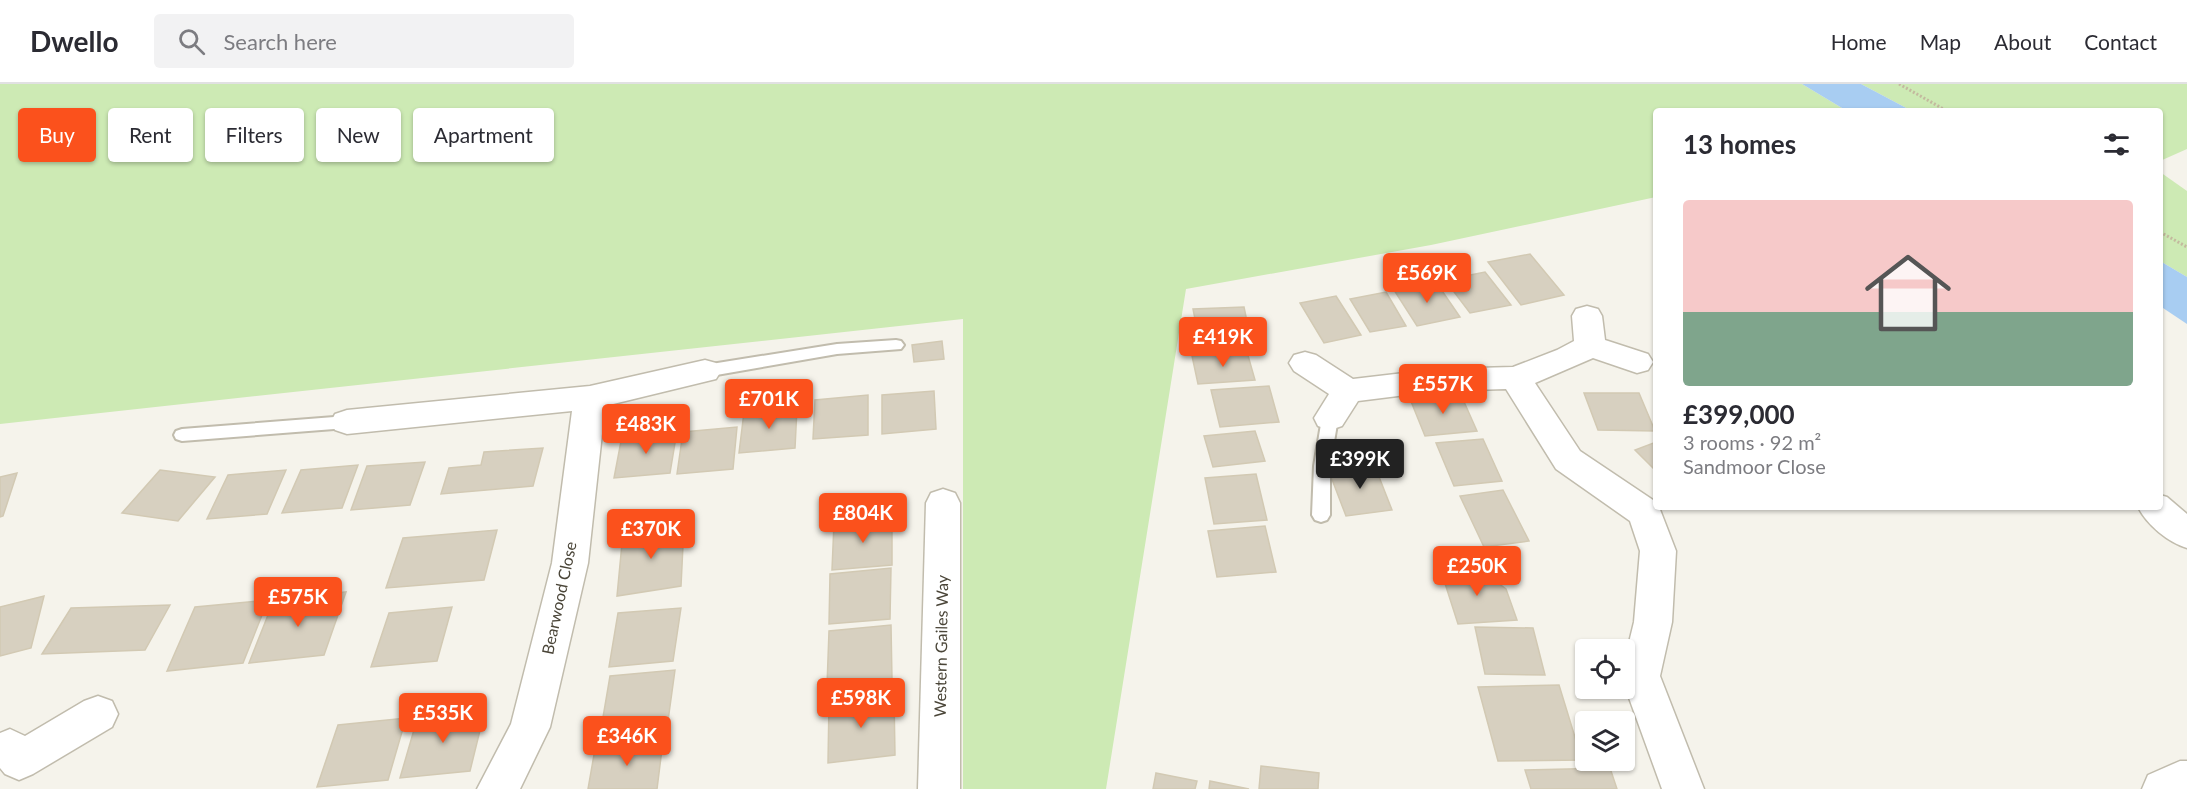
<!DOCTYPE html>
<meta charset="utf-8">
<style>
body{margin:0;font-family:Lato,sans-serif;background:#f2f2f3;color:#2b2b33;height:100vh;display:flex;flex-direction:column;font-size:22px;white-space:nowrap}
*{box-sizing:border-box;margin:0}
p{font-size:20px;color:#7c7c81}
.icon{flex:none;width:33px;height:33px;fill:none;stroke:currentColor;stroke-width:2;stroke-linecap:round;stroke-linejoin:round}
.map{position:relative;flex:1;overflow:hidden}
.sheet{position:absolute;left:1653px;top:24px;width:510px;height:402px;display:flex;flex-direction:column;background:#fff;border-radius:6px;box-shadow:0 2px 4px #0004}
.sheet>*{flex:none}
.top-card{position:absolute;left:18px;top:24px;width:570px;height:54px;display:flex;gap:12px}
.buttons{position:absolute;left:1575px;top:555px;display:grid;gap:12px}
.buttons a{display:grid;place-items:center;width:60px;height:60px;border-radius:6px;background:#fff;box-shadow:0 2px 4px #0004;font-size:30px}
.price{position:absolute;translate:-50% -51px;padding:0 14px;border-radius:6px;background:#fb511c;color:#fff;font-size:20px;line-height:39px;filter:drop-shadow(0 2px 3px #0008)}
.price::after{content:'';position:absolute;left:50%;top:36px;width:18px;height:14px;margin-left:-9px;background:inherit;clip-path:polygon(0 0,100% 0,50% 100%)}
.price.on{background:#222;color:#fff}
ul{padding:0;list-style:none}
li{display:grid;align-content:center;gap:12px;height:318px;padding:0 30px}
li span{display:grid;place-items:center;height:186px;border-radius:6px;color:#555}
li>.icon{margin-inline-start:auto}
span .icon{width:108px;height:108px;fill:#fffc;stroke-width:1}
li b{font-size:26px}
h2{display:flex;justify-content:space-between;align-items:center;height:72px;padding:0 30px;font-size:26px}
.tag{padding:0 21px;border-radius:6px;background:#fff;box-shadow:0 2px 4px #0004;font-size:21px;line-height:54px}
.tag.on{background:#fb511c;color:#fff}
header{display:flex;align-items:center;gap:36px;box-sizing:border-box;height:84px;padding:0 30px;background:#fff;border-bottom:2px solid #e1e1e2}
header strong{font-size:28px}
nav{display:flex;gap:33px;margin-inline-start:auto;font-size:21px}
.search{width:420px;height:54px;background:#f2f2f3;display:flex;align-items:center;gap:15px;box-sizing:border-box;padding:0 21px;border-radius:6px;color:#7c7c81;font-size:22px}
.map>svg:first-child{display:block}
.green{fill:#cdeab4}
.water{fill:#a8cdf2}
.building{fill:#d7d0c0;stroke:#d2c9b3;stroke-width:1.5}
.lines{fill:none;stroke-linecap:round;stroke-linejoin:round}
.lane-casing{stroke:#c1bcad;stroke-width:4}
.street-casing{stroke:#c1bcad;stroke-width:3}
.path{stroke:#c3b99e;stroke-width:3;stroke-dasharray:2 2;stroke-linecap:butt}
.lane{fill:#fff;fill-rule:evenodd}
.street{fill:#fff;fill-rule:evenodd}
.labels{text-anchor:middle;stroke-width:5;stroke-linejoin:round;paint-order:stroke}
.street-label{font-size:16px;fill:#4a4538;stroke:#fff}
</style>
<header>
<strong>Dwello</strong>
<div class="search"><svg class="icon" aria-label="search" viewBox="0 0 24 24"><circle cx="10" cy="10" r="6"/><path d="M15 15l6 6"/></svg>Search here</div>
<nav><a>Home</a><a>Map</a><a>About</a><a>Contact</a></nav>
</header>
<div class="map">
<svg width="2187" height="705" viewBox="0 0 2187 705">
<rect width="100%" height="100%" fill="#f5f3eb"/>
<g class="green">
<polygon points="0,0 1802,0 1847,27 1656,27 1656,113 1431,161 1186,205 1106,705 963,705 963,235 0,340"/>
<polygon points="1861,0 2187,0 2187,65 2160,77 2160,27 1912,27"/>
<polygon points="2160,88 2187,107 2187,193 2160,177"/>
</g>
<g class="water">
<polygon points="1802,0 1861,0 1912,27 1847,27"/>
<polygon points="2160,177 2187,193 2187,240 2160,222"/>
</g>
<g class="building">
<polygon points="1530,170 1564,211 1521,221 1488,178"/>
<polygon points="1485,188 1511,221 1470,229 1445,196"/>
<polygon points="1436,198 1460,233 1417,242 1394,206"/>
<polygon points="1386,208 1406,242 1370,248 1350,215"/>
<polygon points="1336,212 1361,251 1324,259 1300,219"/>
<polygon points="1244,223 1251,257 1200,260 1193,225"/>
<polygon points="942,257 944,275 914,278 912,261"/>
<polygon points="1247,268 1255,296 1198,300 1192,272"/>
<polygon points="1269,302 1279,338 1220,343 1211,306"/>
<polygon points="934,307 936,345 882,350 882,311"/>
<polygon points="1584,309 1639,309 1655,347 1598,346"/>
<polygon points="868,311 868,351 813,355 815,316"/>
<polygon points="1461,311 1477,347 1425,352 1410,315"/>
<polygon points="797,324 795,364 739,369 744,328"/>
<polygon points="737,343 733,385 677,390 683,348"/>
<polygon points="677,347 670,389 614,394 622,352"/>
<polygon points="1255,347 1265,377 1213,383 1204,352"/>
<polygon points="1483,355 1502,397 1454,402 1436,359"/>
<polygon points="1656,358 1656,387 1635,366"/>
<polygon points="543,364 533,402 441,410 449,384 481,381 484,368"/>
<polygon points="425,378 410,421 351,426 367,382"/>
<polygon points="1374,380 1392,426 1346,432 1328,385"/>
<polygon points="358,381 342,424 282,429 301,386"/>
<polygon points="160,386 215,393 178,437 122,429"/>
<polygon points="286,386 267,430 207,435 228,391"/>
<polygon points="17,389 3,432 0,433 0,393"/>
<polygon points="1256,390 1267,436 1214,440 1205,394"/>
<polygon points="1503,406 1529,457 1484,463 1460,412"/>
<polygon points="892,434 892,481 832,486 834,439"/>
<polygon points="684,441 681,502 617,512 623,449"/>
<polygon points="1265,442 1276,488 1217,493 1208,447"/>
<polygon points="497,446 484,496 386,504 403,454"/>
<polygon points="891,484 890,535 829,540 830,490"/>
<polygon points="1479,485 1506,505 1517,536 1458,540 1441,487"/>
<polygon points="346,508 324,571 249,579 274,516"/>
<polygon points="44,512 31,564 0,572 0,523"/>
<polygon points="268,516 243,579 167,587 195,523"/>
<polygon points="170,521 145,566 42,570 71,524"/>
<polygon points="452,523 437,577 371,583 389,529"/>
<polygon points="681,524 673,577 609,583 618,529"/>
<polygon points="891,541 892,596 827,602 829,547"/>
<polygon points="1475,543 1533,544 1545,591 1485,590"/>
<polygon points="675,586 667,644 600,651 610,592"/>
<polygon points="1559,601 1582,676 1498,677 1478,603"/>
<polygon points="894,612 895,671 828,679 829,618"/>
<polygon points="485,626 470,687 400,694 418,632"/>
<polygon points="406,634 388,696 317,703 338,641"/>
<polygon points="663,657 657,705 588,705 595,665"/>
<polygon points="1261,682 1319,689 1318,705 1259,705"/>
<polygon points="1610,684 1617,705 1531,705 1525,686"/>
<polygon points="1156,689 1197,697 1195,705 1153,705"/>
<polygon points="1210,697 1249,705 1209,705"/>
</g>
<g class="lines">
<defs>
<g id="lane">
<polygon points="896,256 901,257 904,261 901,265 837,270 705,293 699,291 697,287 699,283 705,281 837,260"/>
<polygon points="1330,328 1336,330 1338,334 1330,382 1330,431 1327,436 1321,438 1315,436 1312,431 1314,382 1322,334 1324,330"/>
<polygon points="347,332 353,334 355,338 353,342 347,344 182,357 176,355 174,351 176,347 182,345"/>
</g>
<g id="street">
<polygon points="1587,222 1598,225 1602,232 1605,256 1648,270 1653,278 1648,286 1637,289 1593,274 1535,299 1580,367 1656,418 1656,423 1659,423 1676,467 1672,538 1660,592 1704,705 1662,705 1624,600 1624,579 1634,538 1640,467 1630,437 1556,385 1506,305 1438,307 1358,317 1342,342 1330,346 1318,342 1314,334 1329,310 1294,287 1289,279 1294,271 1305,268 1316,271 1353,295 1438,285 1513,283 1557,266 1574,257 1572,232 1576,225"/>
<polygon points="705,276 716,279 721,287 716,295 605,322 588,479 550,643 520,705 477,705 511,640 552,479 572,327 347,350 335,346 331,338 335,330 347,326 590,302"/>
<polygon points="943,405 955,409 960,419 960,705 918,705 926,419 931,409"/>
<path d="M2160 411 2167 413 2187 430V464C2168 458 2147 441 2138 423H2160Z"/>
<polygon points="98,612 112,617 118,630 112,643 33,690 19,696 5,690 0,684 0,649 10,645 25,652 84,617"/>
<polygon points="2180,677 2187,677 2187,705 2142,705 2148,691"/>
</g>
</defs>
<use href="#lane" class="lane-casing"/>
<use href="#street" class="street-casing"/>
<g class="path">
<polyline points="1899,0 1947,27"/>
<polyline points="2160,148 2187,163"/>
</g>
<use href="#lane" class="lane"/>
<use href="#street" class="street"/>
</g>
<g class="labels">
<g class="street-label">
<text transform="translate(559 514) rotate(-78)" y="6">Bearwood Close</text>
<text transform="translate(941 562) rotate(-89)" y="6">Western Gailes Way</text>
</g>
</g>
</svg>
<div class="buttons">
<a><svg class="icon" aria-label="locate" viewBox="0 0 24 24"><circle cx="12" cy="12" r="6"/><path d="M12 2v4M12 18v4M2 12h4M18 12h4"/></svg></a>
<a><svg class="icon" aria-label="layers" viewBox="0 0 24 24"><path d="M12 4l9 5-9 5-9-5zM3 14l9 5 9-5"/></svg></a>
</div>
<b class="price" style="left:1427px;top:220px">£569K</b>
<b class="price" style="left:1223px;top:284px">£419K</b>
<b class="price" style="left:1443px;top:331px">£557K</b>
<b class="price" style="left:769px;top:346px">£701K</b>
<b class="price" style="left:646px;top:371px">£483K</b>
<b class="price on" style="left:1360px;top:406px">£399K</b>
<b class="price" style="left:863px;top:460px">£804K</b>
<b class="price" style="left:651px;top:476px">£370K</b>
<b class="price" style="left:1477px;top:513px">£250K</b>
<b class="price" style="left:298px;top:544px">£575K</b>
<b class="price" style="left:861px;top:645px">£598K</b>
<b class="price" style="left:443px;top:660px">£535K</b>
<b class="price" style="left:627px;top:683px">£346K</b>
<div class="top-card">
<a class="tag on">Buy</a>
<a class="tag">Rent</a>
<a class="tag">Filters</a>
<a class="tag">New</a>
<a class="tag">Apartment</a>
</div>
<section class="sheet">
<h2>13 homes<svg class="icon" aria-label="filters" viewBox="0 0 24 24"><path d="M4 7h16M4 17h16"/><circle cx="9" cy="7" r="2"/><circle cx="15" cy="17" r="2"/></svg></h2>
<ul>
<li><span style="background:linear-gradient(#f6c9c9 60%,#7fa58c 0)"><svg class="icon" aria-label="home" viewBox="0 0 24 24"><path d="M3 11l9-7 9 7M6 9v11h12V9"/></svg></span><div><b>£399,000</b><p>3 rooms · 92 m²</p><p>Sandmoor Close</p></div></li>
</ul>
</section>
</div>
